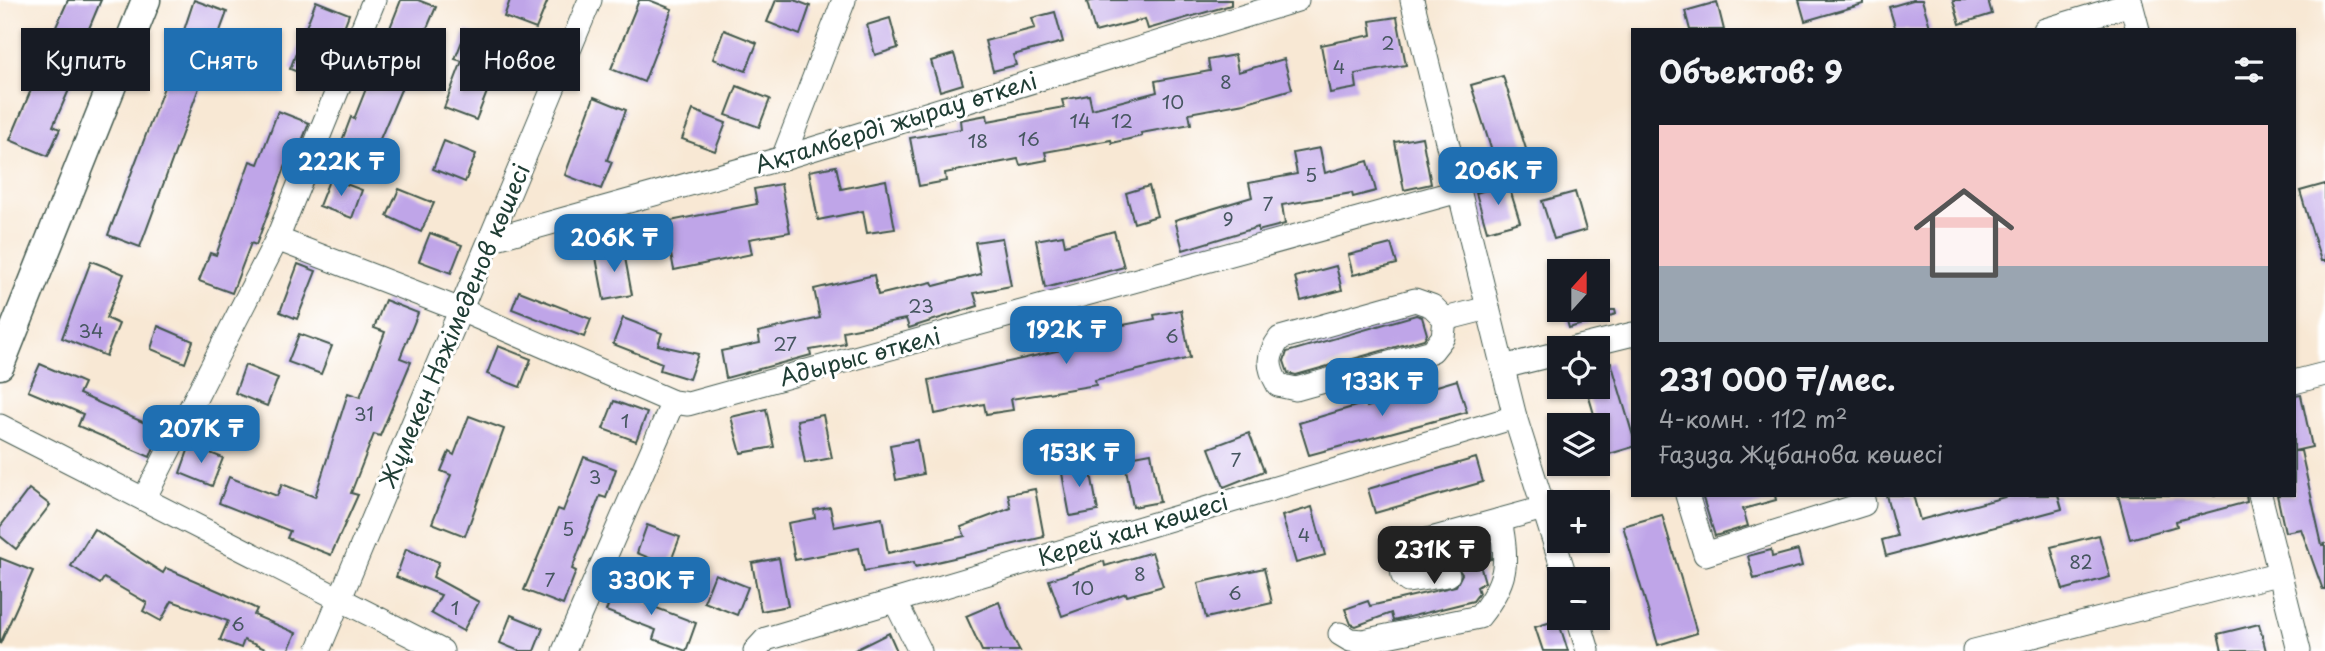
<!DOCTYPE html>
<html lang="ru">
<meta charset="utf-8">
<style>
body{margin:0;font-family:"Playpen Sans",sans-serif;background:#20242c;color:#f1f3f6;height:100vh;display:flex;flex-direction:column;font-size:26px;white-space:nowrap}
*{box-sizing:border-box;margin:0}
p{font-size:23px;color:#9ea1a6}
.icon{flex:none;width:38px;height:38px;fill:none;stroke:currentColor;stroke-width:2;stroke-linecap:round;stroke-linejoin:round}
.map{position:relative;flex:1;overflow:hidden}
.details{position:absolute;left:1631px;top:28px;width:665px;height:469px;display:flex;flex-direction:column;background:#171b24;border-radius:0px;box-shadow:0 2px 5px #0004}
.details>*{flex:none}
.banner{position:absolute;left:21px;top:28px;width:665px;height:63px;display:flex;gap:14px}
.needle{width:46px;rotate:21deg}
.fabs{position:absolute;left:1547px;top:259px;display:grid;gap:14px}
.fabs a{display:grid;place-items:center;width:63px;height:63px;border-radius:0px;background:#171b24;box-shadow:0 2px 5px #0004;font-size:35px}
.price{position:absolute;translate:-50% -60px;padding:0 16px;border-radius:14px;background:#1f6fb2;color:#fff;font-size:23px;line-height:46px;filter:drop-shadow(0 2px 4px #0008)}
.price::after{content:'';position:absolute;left:50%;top:42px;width:21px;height:16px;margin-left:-10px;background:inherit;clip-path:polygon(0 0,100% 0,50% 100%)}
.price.active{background:#222;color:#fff}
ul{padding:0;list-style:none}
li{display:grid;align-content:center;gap:14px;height:371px;padding:0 28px}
li span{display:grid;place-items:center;height:217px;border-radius:0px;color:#555}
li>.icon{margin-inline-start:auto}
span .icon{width:126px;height:126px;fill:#fffc;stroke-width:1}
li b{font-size:30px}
h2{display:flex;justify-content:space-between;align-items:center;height:84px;padding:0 28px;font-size:30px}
.chip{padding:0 24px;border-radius:0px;background:#171b24;box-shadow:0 2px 5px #0004;font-size:24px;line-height:63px}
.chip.active{background:#1f6fb2;color:#fff}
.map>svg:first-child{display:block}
.building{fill:#bfa5e8}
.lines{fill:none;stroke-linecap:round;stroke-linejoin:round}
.minor-casing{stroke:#40574c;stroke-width:25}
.major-casing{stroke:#40574c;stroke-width:31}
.minor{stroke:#fff;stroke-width:23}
.major{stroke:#fff;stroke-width:28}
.labels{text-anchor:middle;stroke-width:6;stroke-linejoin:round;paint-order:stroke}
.number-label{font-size:19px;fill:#475761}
.street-label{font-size:23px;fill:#1f3d34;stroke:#fff}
</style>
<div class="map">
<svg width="2325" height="651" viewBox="0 0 2325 651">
<rect width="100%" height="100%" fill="#fff"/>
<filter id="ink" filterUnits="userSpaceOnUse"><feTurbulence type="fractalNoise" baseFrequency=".0143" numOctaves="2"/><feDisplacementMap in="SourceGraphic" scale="14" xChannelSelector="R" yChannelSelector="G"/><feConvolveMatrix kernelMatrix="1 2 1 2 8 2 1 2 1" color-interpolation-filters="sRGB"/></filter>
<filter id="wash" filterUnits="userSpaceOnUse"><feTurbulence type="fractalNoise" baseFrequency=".00686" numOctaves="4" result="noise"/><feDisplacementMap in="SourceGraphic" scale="28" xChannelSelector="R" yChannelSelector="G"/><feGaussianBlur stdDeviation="1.57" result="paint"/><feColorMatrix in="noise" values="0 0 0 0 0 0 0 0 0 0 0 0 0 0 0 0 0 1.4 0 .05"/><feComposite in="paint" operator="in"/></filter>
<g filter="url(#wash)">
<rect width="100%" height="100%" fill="#f8e8d4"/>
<g id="blocks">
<g class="building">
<polygon points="68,0 101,0 85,38 91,40 53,126 60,129 48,156 10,140 31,90 24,87 35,63 39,65"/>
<polygon points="194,0 227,12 140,247 108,235 172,66"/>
<polygon points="401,0 418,0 436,7 372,158 340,146 351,117 354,119"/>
<polygon points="510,0 548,0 536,29 504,17"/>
<polygon points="639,0 649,0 672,9 644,82 611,69"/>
<polygon points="776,0 794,0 810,6 800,35 767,22"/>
<polygon points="1096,0 1231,0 1231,5 1148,29 1145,19 1095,32 1087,2"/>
<polygon points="1799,0 1863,0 1863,4 1805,21"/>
<polygon points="1913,0 1922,0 1931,30 1896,30 1889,7"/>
<polygon points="1953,0 1988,0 1992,14 1960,24"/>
<polygon points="316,1 349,14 323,82 290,69"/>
<polygon points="1717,2 1724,30 1690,30 1685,11"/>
<polygon points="1055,12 1063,42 1013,55 1016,65 993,71 985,41 1035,28 1032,18"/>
<polygon points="1397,17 1406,65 1355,74 1357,88 1330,93 1321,45 1372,35 1370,21"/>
<polygon points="890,18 898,48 875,55 867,25"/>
<polygon points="724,30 757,43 746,71 713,59"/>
<polygon points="466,31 499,43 481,90 487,92 476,120 444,108 462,61 455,59"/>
<polygon points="954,54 963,84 940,91 931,61"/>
<polygon points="1235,55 1238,72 1284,59 1292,89 1244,103 1189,113 1191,124 1141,133 1142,136 1112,143 1111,140 1045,152 1047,160 1020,165 1018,159 945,173 946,181 919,186 910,138 961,129 960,120 987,115 988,121 1064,107 1062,100 1089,95 1092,109 1157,92 1155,81 1210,71 1208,60"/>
<polygon points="1503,76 1532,168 1500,177 1471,85"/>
<polygon points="737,86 770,99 759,127 726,115"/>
<polygon points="594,97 626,110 607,160 612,162 601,189 565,175"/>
<polygon points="693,110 726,123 715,151 682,139"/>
<polygon points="278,111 309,123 298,151 292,149 256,245 251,243 232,293 199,281 210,253 216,255 250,161 258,164"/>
<polygon points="1422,137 1431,184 1404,190 1395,142"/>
<polygon points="444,141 476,154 465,182 433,169"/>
<polygon points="1320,148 1325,173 1368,161 1376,191 1353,197 1352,193 1282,205 1285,224 1258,231 1258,227 1183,250 1175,220 1252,197 1249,183 1297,174 1293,153"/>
<polygon points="836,166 841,189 886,180 895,229 867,233 863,211 818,220 809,171"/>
<polygon points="330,178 362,190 352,218 319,206"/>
<polygon points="1508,183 1520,222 1487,231 1476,193"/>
<polygon points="781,184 790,232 749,239 752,254 674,270 665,222 757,204 754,189"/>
<polygon points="2325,184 2325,261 2321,261 2300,191"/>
<polygon points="1149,186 1157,216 1134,223 1126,193"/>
<polygon points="399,189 434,203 421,232 387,216"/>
<polygon points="1575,192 1586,230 1554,239 1542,201"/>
<polygon points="1114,231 1124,267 1045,288 1036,240 1063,235 1065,245"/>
<polygon points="430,233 462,245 451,273 419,261"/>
<polygon points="1002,238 1011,286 974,293 978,306 909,328 906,319 843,331 845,344 810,350 811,355 726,378 721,351 760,343 758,332 820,318 814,289 874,275 878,295 932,282 934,286 981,274 975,242"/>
<polygon points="1391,244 1397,264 1353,275 1348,255"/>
<polygon points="623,247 632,295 604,300 595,252"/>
<polygon points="91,261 124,274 106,318 119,324 106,356 62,338"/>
<polygon points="298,264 316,271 297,319 280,312"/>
<polygon points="1336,266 1342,290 1301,301 1295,277"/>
<polygon points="519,291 591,319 584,337 512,309"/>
<polygon points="385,300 418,313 400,358 411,362 380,436 374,434 351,493 358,495 331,555 287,538 290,531 219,503 229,477 277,496 282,484 315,497 348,393 360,397 385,332 374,328"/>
<polygon points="1181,310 1190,358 1095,380 1096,385 1011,399 1013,410 986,414 984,404 935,414 929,380 1061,350 1060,342 1108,334 1107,328 1155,319 1154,315"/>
<polygon points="1564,310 1615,310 1616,314 1569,328"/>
<polygon points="1416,315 1422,317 1427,334 1424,339 1296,375 1288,373 1284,361 1287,352"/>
<polygon points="623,318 662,333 658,345 698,354 689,379 660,370 662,363 613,344"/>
<polygon points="158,326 193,341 185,363 151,349"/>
<polygon points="299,334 332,346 321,374 288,362"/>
<polygon points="498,346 531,359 520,387 487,374"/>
<polygon points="1611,362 1633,436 1633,447 1606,455 1586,387 1598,387 1598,366"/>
<polygon points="40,364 84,383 79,394 161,430 150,457 78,426 83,414 28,391"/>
<polygon points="245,365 278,378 267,406 235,393"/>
<polygon points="1457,380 1467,412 1309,455 1299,423 1366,403 1367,407"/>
<polygon points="2301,395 2312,447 2294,451 2294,396"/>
<polygon points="614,401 647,413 636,441 603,429"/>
<polygon points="766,409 774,447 741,453 731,417"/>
<polygon points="823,415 832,458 805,463 797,420"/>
<polygon points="469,416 504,429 465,536 432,523 451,475 441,471 449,452 454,455"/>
<polygon points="1249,433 1264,471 1224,487 1209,448"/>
<polygon points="917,440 923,474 896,480 890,445"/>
<polygon points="190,445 223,458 212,486 180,473"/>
<polygon points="2294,451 2301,451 2322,545 2325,544 2325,590 2323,590 2301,529 2285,532 2277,495 2294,495"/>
<polygon points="1151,453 1160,502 1133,507 1124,458"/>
<polygon points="584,457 616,469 606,498 600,496 572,569 576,571 563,605 524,590 558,509 563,511"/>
<polygon points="1476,458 1483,482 1375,513 1368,489"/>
<polygon points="1089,463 1098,511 1070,516 1061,468"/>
<polygon points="29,489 50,505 16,549 0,536 0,527"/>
<polygon points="1035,489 1044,537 915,567 914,562 864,571 859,548 795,560 788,523 815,518 814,510 830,507 834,527 882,518 888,553 965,536 961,527 1011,508 1008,494"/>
<polygon points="1702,495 1775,495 1776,500 1743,509 1748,526 1715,536"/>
<polygon points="1886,495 1913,495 1920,520 2012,495 2058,495 2062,509 1886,556 1882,540 1897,536"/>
<polygon points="2118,495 2246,495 2247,502 2176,521 2177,526 2130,539"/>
<polygon points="1312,507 1325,555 1296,563 1282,516"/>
<polygon points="1662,515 1697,633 1658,645 1623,526"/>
<polygon points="647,525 680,537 669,566 637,553"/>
<polygon points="94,529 163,573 166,568 221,592 257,609 254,615 296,633 288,651 270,651 244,640 241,648 220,640 228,621 172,601 161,621 143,611 147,603 104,578 100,584 71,566"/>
<polygon points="2099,535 2110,577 2063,590 2051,547"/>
<polygon points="1489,538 1491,559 1479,562 1485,582 1477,587 1479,593 1473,601 1393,621 1391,613 1356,626 1351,624 1345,609 1368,601 1370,606 1456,586 1462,574 1454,562 1416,566 1415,558"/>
<polygon points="406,549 439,562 433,577 479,602 463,631 431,613 441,595 396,577"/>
<polygon points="1771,550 1772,557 1798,550 1802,566 1754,579 1748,556"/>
<polygon points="1152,552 1163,586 1127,596 1126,593 1062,616 1049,580 1104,561 1105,566"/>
<polygon points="0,558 33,571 0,644"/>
<polygon points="779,558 788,606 761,611 752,563"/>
<polygon points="1264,568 1272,603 1206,618 1198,583"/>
<polygon points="715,574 748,587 737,615 704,602"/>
<polygon points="617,583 649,595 646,604 696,623 686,651 653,639 656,630 606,611"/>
<polygon points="999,602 1009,630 1020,651 982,651 966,616"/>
<polygon points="511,615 543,628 534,651 519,651 500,643"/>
<polygon points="1558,620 1568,651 1543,651 1535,627"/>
<polygon points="2259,624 2266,651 2222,651 2218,634"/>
<polygon points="889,633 897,651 853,651"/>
</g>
</g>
</g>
<g filter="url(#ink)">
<use href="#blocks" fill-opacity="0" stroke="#40574c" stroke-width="2"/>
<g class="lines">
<defs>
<g id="minor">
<polyline points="1412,0 1515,417 1566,579"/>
<polyline points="2130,0 2138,30"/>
<polyline points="2045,30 2131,4"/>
<polyline points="783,158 844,0"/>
<polyline points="277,239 463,311 673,402 688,404 1459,191"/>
<polyline points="493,239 783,158 1297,0"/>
<path d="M1415 300 1432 306 1445 319 1443 337 1432 351 1296 389 1278 385C1267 366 1267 356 1280 338Z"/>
<polyline points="1445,319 1488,308"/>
<polyline points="1576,348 1633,334"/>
<polyline points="1503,367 1559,353"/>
<polyline points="2294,382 2325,374"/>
<polyline points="0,426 442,651"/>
<polyline points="1687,495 1705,554 1864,504 1862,495"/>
<polyline points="2260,495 2299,651"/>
<polyline points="144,499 277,239 374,0"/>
<polyline points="1448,575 1408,581 1403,576 1400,552 1405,546 1544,508"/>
<polyline points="895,601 920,651"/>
<polyline points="1578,618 1588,651"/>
<path d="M1340 634 1350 640 1363 641 1479 617C1507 582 1509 563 1500 520"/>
<polyline points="318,651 590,0"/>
<polyline points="564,651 673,402"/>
<polyline points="755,651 766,639 1515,417"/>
<polyline points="1974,651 2277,574"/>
</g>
<polyline id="major" points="0,365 146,0"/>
</defs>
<use href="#minor" class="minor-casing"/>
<use href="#major" class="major-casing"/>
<use href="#minor" class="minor"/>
<use href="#major" class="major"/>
</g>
</g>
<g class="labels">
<g class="number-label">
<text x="1388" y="50">2</text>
<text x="1339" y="74">4</text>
<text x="1226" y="89">8</text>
<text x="1173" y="109">10</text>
<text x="1080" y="128">14</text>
<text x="1122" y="128">12</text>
<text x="1029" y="146">16</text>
<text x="978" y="148">18</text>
<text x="1311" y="182">5</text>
<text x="1268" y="211">7</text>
<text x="1228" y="226">9</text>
<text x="921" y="313">23</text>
<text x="91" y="338">34</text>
<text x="1172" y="343">6</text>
<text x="785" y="351">27</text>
<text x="364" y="421">31</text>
<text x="625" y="428">1</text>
<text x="1236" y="467">7</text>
<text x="595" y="484">3</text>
<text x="568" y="536">5</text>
<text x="1304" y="542">4</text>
<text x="2081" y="569">82</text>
<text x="1140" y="581">8</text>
<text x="550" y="587">7</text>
<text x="1083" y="595">10</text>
<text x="1235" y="600">6</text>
<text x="455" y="615">1</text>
<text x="238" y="631">6</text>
</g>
<g class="street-label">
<text transform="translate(896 123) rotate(-17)" y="8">Ақтамберді жырау өткелі</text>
<text transform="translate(455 326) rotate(-67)" y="8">Жұмекен Нәжімеденов көшесі</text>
<text transform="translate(860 357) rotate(-15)" y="8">Адырыс өткелі</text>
<text transform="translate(1133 530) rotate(-17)" y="8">Керей хан көшесі</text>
</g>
</g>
</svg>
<div class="fabs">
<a><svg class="needle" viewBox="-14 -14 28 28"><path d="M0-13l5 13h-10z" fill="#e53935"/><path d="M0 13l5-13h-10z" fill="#9ea1a6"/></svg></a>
<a><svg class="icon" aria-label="locate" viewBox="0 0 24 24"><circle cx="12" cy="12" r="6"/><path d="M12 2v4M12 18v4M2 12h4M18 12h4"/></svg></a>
<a><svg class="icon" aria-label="layers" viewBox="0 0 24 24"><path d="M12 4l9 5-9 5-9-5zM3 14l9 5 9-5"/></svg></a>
<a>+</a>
<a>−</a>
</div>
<b class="price" style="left:341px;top:198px">222K ₸</b>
<b class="price" style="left:1498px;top:207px">206K ₸</b>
<b class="price" style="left:614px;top:274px">206K ₸</b>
<b class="price" style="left:1066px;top:366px">192K ₸</b>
<b class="price" style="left:1382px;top:418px">133K ₸</b>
<b class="price" style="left:201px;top:465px">207K ₸</b>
<b class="price" style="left:1079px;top:489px">153K ₸</b>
<b class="price active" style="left:1434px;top:586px">231K ₸</b>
<b class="price" style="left:651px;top:617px">330K ₸</b>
<div class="banner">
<a class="chip">Купить</a>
<a class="chip active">Снять</a>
<a class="chip">Фильтры</a>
<a class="chip">Новое</a>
</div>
<section class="details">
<h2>Объектов: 9<svg class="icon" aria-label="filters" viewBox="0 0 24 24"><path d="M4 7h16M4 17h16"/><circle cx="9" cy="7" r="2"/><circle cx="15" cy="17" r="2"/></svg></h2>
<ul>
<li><span style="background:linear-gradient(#f6c9c9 65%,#9aa5b1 0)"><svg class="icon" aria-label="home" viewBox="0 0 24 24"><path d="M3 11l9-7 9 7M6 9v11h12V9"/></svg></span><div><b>231 000 ₸/мес.</b><p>4-комн. · 112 m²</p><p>Ғазиза Жұбанова көшесі</p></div></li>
</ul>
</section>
</div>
